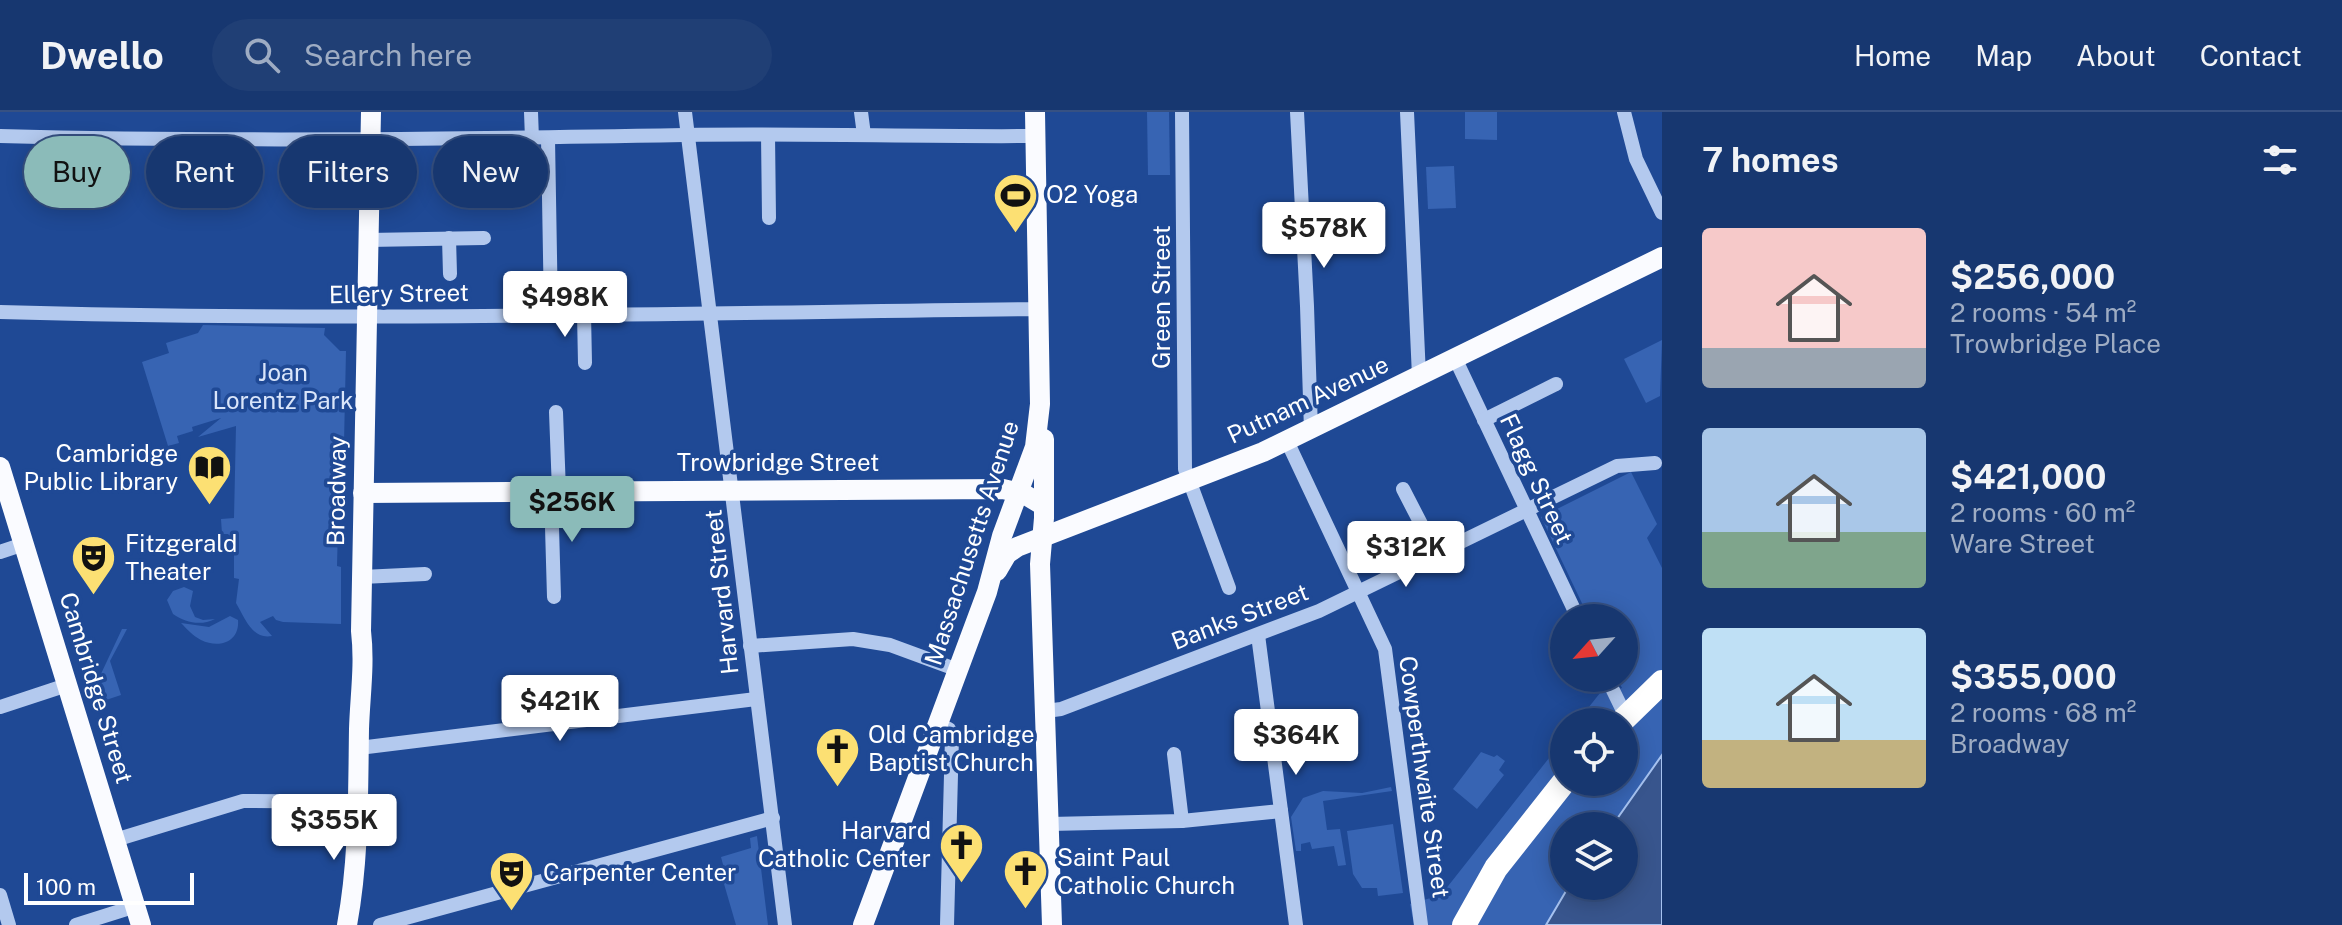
<!DOCTYPE html>
<meta charset="utf-8">
<style>
body{margin:0;font-family:"Public Sans",sans-serif;background:#203f75;color:#f1f3f6;height:100vh;display:flex;flex-direction:column;font-size:30px;white-space:nowrap}
*{box-sizing:border-box;margin:0}
p{font-size:26px;color:#9eacc3}
.icon{flex:none;width:44px;height:44px;fill:none;stroke:currentColor;stroke-width:2;stroke-linecap:round;stroke-linejoin:round}
.map{position:relative;flex:1;overflow:hidden}
.details{display:flex;flex-direction:column;background:#173770;width:680px}
.details>*{flex:none}
.banner{position:absolute;left:24px;top:24px;width:760px;height:72px;display:flex;gap:16px}
.needle{width:52px;rotate:243deg}
.tools{position:absolute;left:1550px;top:492px;display:grid;gap:16px}
.tools a{display:grid;place-items:center;width:88px;height:88px;border-radius:50%;background:#173770;box-shadow:0 4px 20px #0003,0 0 0 2px #365183;font-size:40px}
.scale{position:absolute;left:24px;bottom:20px;width:170px;box-sizing:border-box;padding-left:8px;border:4px solid #fff;border-top:0;font-size:22px;line-height:28px;white-space:nowrap;color:#fff;-webkit-text-stroke:6px #1f4995;paint-order:stroke}
.price{position:absolute;translate:-50% -68px;padding:0 18px;border-radius:8px;background:#fff;color:#222;font-size:26px;line-height:52px;filter:drop-shadow(0 2px 4px #0008)}
.price::after{content:'';position:absolute;left:50%;top:48px;width:24px;height:18px;margin-left:-12px;background:inherit;clip-path:polygon(0 0,100% 0,50% 100%)}
.price.current{background:#8bbbb9;color:#111}
ul{padding:0;list-style:none}
li{display:flex;align-items:center;gap:24px;height:200px;padding:0 40px}
li span{display:grid;place-items:center;flex:none;width:224px;height:160px;border-radius:8px;color:#555}
li>.icon{margin-inline-start:auto}
span .icon{width:96px;height:96px;fill:#fffc;stroke-width:1}
li b{font-size:34px}
h2{display:flex;justify-content:space-between;align-items:center;height:96px;padding:0 40px;font-size:34px}
.pill{padding:0 28px;border-radius:36px;background:#173770;box-shadow:0 4px 20px #0003,0 0 0 2px #365183;font-size:28px;line-height:72px}
.pill.current{background:#8bbbb9;color:#111}
header{display:flex;align-items:center;gap:48px;box-sizing:border-box;height:112px;padding:0 40px;background:#173770;border-bottom:2px solid #365183}
header strong{font-size:38px}
nav{display:flex;gap:44px;margin-inline-start:auto;font-size:28px}
.search{width:560px;height:72px;background:#203f75;display:flex;align-items:center;gap:20px;box-sizing:border-box;padding:0 28px;border-radius:44px;color:#9eacc3;font-size:30px}
main{display:flex;flex:1;min-height:0}
.map>svg:first-child{display:block}
.green{fill:#3764b3}
.water{fill:#38558d;stroke:#a6c2f0;stroke-width:2}
.lines{fill:none;stroke-linecap:round;stroke-linejoin:round}
.minor{stroke:#b3c9ee;stroke-width:14}
.major{stroke:#fafbff;stroke-width:20}
.highway{stroke:#fff;stroke-width:24}
.labels{text-anchor:middle;stroke-width:7;stroke-linejoin:round;paint-order:stroke}
.poi-label{font-size:24px;fill:#fff;stroke:#1f4995;text-anchor:start}
.street-label{font-size:24px;fill:#fff;stroke:#1f4995}
.park-label{font-size:24px;fill:#d9e5fa;stroke:#1f4995}
</style>
<header>
<strong>Dwello</strong>
<div class="search"><svg class="icon" aria-label="search" viewBox="0 0 24 24"><circle cx="10" cy="10" r="6"/><path d="M15 15l6 6"/></svg>Search here</div>
<nav><a>Home</a><a>Map</a><a>About</a><a>Contact</a></nav>
</header>
<main>
<div class="map">
<svg width="1662" height="813" viewBox="0 0 1662 813">
<rect width="100%" height="100%" fill="#1f4995"/>
<g class="green">
<polygon points="1147,0 1169,0 1170,63 1148,63"/>
<polygon points="1465,0 1497,0 1497,28 1465,27"/>
<polygon points="1454,54 1456,96 1428,97 1426,55"/>
<path d="M203 213 325 216 324 223 340 239H346L343 377H339L337 454 341 455V512L283 510 276 508 273 504 260 510 272 524C252 528 245 506 236 491L239 467 234 466V428L228 422H222L221 407 234 406 236 314 198 325 221 306 192 315 193 319 177 324 179 331 168 334 142 250 169 241 166 231 198 221Z"/>
<polygon points="1662,228 1660,284 1646,291 1624,247"/>
<polygon points="1631,360 1657,412 1647,426 1662,456 1662,643 1612,714 1564,714 1564,774 1569,774 1546,813 1414,813 1410,792 1441,783 1564,627 1564,670 1624,670 1624,610 1577,610 1600,581 1622,576 1617,566 1624,566 1624,506 1589,506 1541,405"/>
<path d="M184 475 193 479 190 494 195 505 203 508 215 507C201 514 186 511 173 502L167 488 173 479Z"/>
<path d="M230 504 238 508C240 530 219 537 201 528 193 524 187 517 181 511L209 515Z"/>
<polygon points="122,517 127,517 110,549 121,583 97,591 89,571 100,564"/>
<polygon points="1481,640 1494,645 1497,643 1505,649 1499,658 1504,663 1477,697 1453,677"/>
<polygon points="1391,675 1392,679 1323,689 1327,718 1340,717 1346,753 1338,754 1334,734 1312,737 1310,730 1301,732 1301,739 1296,739 1291,705 1303,686 1323,679 1362,681"/>
<polygon points="1393,712 1403,781 1378,784 1377,776 1362,776 1353,762 1347,719"/>
<polygon points="757,724 768,813 736,813 722,765 725,760 721,745 751,736 750,726"/>
</g>
<polygon class="water" points="1662,643 1662,813 1546,813 1569,774 1624,774 1624,714 1612,714"/>
<g class="lines">
<g class="minor">
<polyline points="531,0 532,27"/>
<polyline points="685,0 785,813"/>
<polyline points="861,0 864,23"/>
<polyline points="1182,0 1185,357 1229,476"/>
<polyline points="1297,0 1307,194 1311,318"/>
<polyline points="1407,0 1419,264"/>
<polyline points="1624,0 1636,47 1662,101"/>
<polyline points="768,23 769,106"/>
<path d="M0 24C228 30 456 27 684 23 801 21 919 25 1036 24"/>
<polyline points="548,27 551,202"/>
<polyline points="449,126 450,162"/>
<polyline points="368,128 484,126"/>
<path d="M0 200C346 210 693 201 1039 197"/>
<polyline points="584,202 585,251"/>
<polyline points="1455,246 1578,506"/>
<polyline points="556,300 559,379"/>
<polyline points="1484,308 1556,272"/>
<polyline points="1287,329 1385,537 1421,813"/>
<polyline points="1403,377 1436,441"/>
<polyline points="551,380 554,485"/>
<polyline points="0,440 24,432"/>
<polyline points="362,465 425,462"/>
<polyline points="1258,523 1296,813"/>
<polyline points="750,534 853,527 890,533 958,558"/>
<polyline points="1607,566 1626,605"/>
<polyline points="0,595 67,573"/>
<polyline points="1046,599 1061,597 1319,499 1617,354 1655,351"/>
<polyline points="938,612 949,617 952,625 947,813"/>
<polyline points="359,636 756,587"/>
<polyline points="1174,642 1182,709"/>
<polyline points="1050,712 1182,709 1281,699"/>
<polyline points="115,728 243,689 358,690"/>
<polyline points="0,783 9,813"/>
<polyline points="76,813 136,794"/>
<polyline points="380,813 773,706"/>
</g>
<g class="major">
<polyline points="1044,327 1044,406 1040,452 1052,813"/>
<polyline points="0,355 141,813"/>
<polyline points="363,381 1003,377 1024,382 1044,394"/>
<polyline points="997,459 1007,442 1017,435 1263,340 1662,145"/>
<path d="M347 813C359 748 358 683 359 617 360 584 365 553 361 519L371 0"/>
<polyline points="863,813 987,480 1002,424 1035,335 1040,292 1035,0"/>
</g>
<g class="highway">
<polyline points="1621,610 1662,570"/>
<polyline points="1464,813 1496,756 1564,670"/>
</g>
</g>
<defs>
<symbol id="stadium-pin" viewBox="-11 -11 22 30"><path d="M0 17L-7.5 6A9.5 9.5 0 1 1 7.5 6Z" fill="#fce073" stroke="#1f4995"/><path d="M0-5a6.5 5 0 1 0 0 10a6.5 5 0 1 0 0-10ZM-3.5-1.8h7v3.6h-7Z" fill="#111"/></symbol>
<symbol id="library-pin" viewBox="-11 -11 22 30"><path d="M0 17L-7.5 6A9.5 9.5 0 1 1 7.5 6Z" fill="#fce073" stroke="#1f4995"/><path d="M-6-4Q-3-5.5-.7-3.5V5Q-3 3-6 4ZM6-4Q3-5.5 .7-3.5V5Q3 3 6 4Z" fill="#111"/></symbol>
<symbol id="theatre-pin" viewBox="-11 -11 22 30"><path d="M0 17L-7.5 6A9.5 9.5 0 1 1 7.5 6Z" fill="#fce073" stroke="#1f4995"/><path d="M-5-5.5Q0-4 5-5.5V0Q5 5 0 6Q-5 5-5 0ZM-3.3-2.5H-1v1.5H-3.3ZM1-2.5H3.3v1.5H1ZM-2.8 1Q0 5.5 2.8 1Z" fill="#111"/></symbol>
<symbol id="church-pin" viewBox="-11 -11 22 30"><path d="M0 17L-7.5 6A9.5 9.5 0 1 1 7.5 6Z" fill="#fce073" stroke="#1f4995"/><path d="M-1.2-6h2.4v3.5h3.3v2.4h-3.3V6h-2.4V-.1h-3.3v-2.4h3.3Z" fill="#111"/></symbol>
</defs>
<g fill-rule="evenodd">
<use href="#stadium-pin" x="990" y="58" width="51" height="69"/>
<use href="#library-pin" x="184" y="330" width="51" height="69"/>
<use href="#theatre-pin" x="68" y="420" width="51" height="69"/>
<use href="#church-pin" x="812" y="612" width="51" height="69"/>
<use href="#church-pin" x="936" y="708" width="51" height="69"/>
<use href="#church-pin" x="1000" y="734" width="51" height="69"/>
<use href="#theatre-pin" x="486" y="736" width="51" height="69"/>
</g>
<g class="labels">
<g class="poi-label">
<text x="1046" y="91">O2 Yoga</text>
<text x="178" y="350" text-anchor="end">Cambridge<tspan x="178" dy="28">Public Library</tspan></text>
<text x="125" y="440">Fitzgerald<tspan x="125" dy="28">Theater</tspan></text>
<text x="868" y="631">Old Cambridge<tspan x="868" dy="28">Baptist Church</tspan></text>
<text x="931" y="727" text-anchor="end">Harvard<tspan x="931" dy="28">Catholic Center</tspan></text>
<text x="1057" y="754">Saint Paul<tspan x="1057" dy="28">Catholic Church</tspan></text>
<text x="543" y="769">Carpenter Center</text>
</g>
<g class="street-label">
<text transform="translate(399 182) rotate(-1)" y="8">Ellery Street</text>
<text transform="translate(1162 185) rotate(-90)" y="8">Green Street</text>
<text transform="translate(1308 288) rotate(-25)" y="8">Putnam Avenue</text>
<text x="778" y="359">Trowbridge Street</text>
<text transform="translate(1536 367) rotate(65)" y="8">Flagg Street</text>
<text transform="translate(337 379) rotate(-89)" y="8">Broadway</text>
<text transform="translate(972 431) rotate(-72)" y="8">Massachusetts Avenue</text>
<text transform="translate(722 480) rotate(-96)" y="8">Harvard Street</text>
<text transform="translate(1240 505) rotate(-21)" y="8">Banks Street</text>
<text transform="translate(96 576) rotate(73)" y="8">Cambridge Street</text>
<text transform="translate(1424 665) rotate(82)" y="8">Cowperthwaite Street</text>
</g>
<g class="park-label">
<text x="283" y="269">Joan<tspan x="283" dy="28">Lorentz Park</tspan></text>
</g>
</g>
</svg>
<div class="tools">
<a><svg class="needle" viewBox="-14 -14 28 28"><path d="M0-13l5 13h-10z" fill="#e53935"/><path d="M0 13l5-13h-10z" fill="#9eacc3"/></svg></a>
<a><svg class="icon" aria-label="locate" viewBox="0 0 24 24"><circle cx="12" cy="12" r="6"/><path d="M12 2v4M12 18v4M2 12h4M18 12h4"/></svg></a>
<a><svg class="icon" aria-label="layers" viewBox="0 0 24 24"><path d="M12 4l9 5-9 5-9-5zM3 14l9 5 9-5"/></svg></a>
</div>
<div class="scale">100 m</div>
<b class="price" style="left:1324px;top:158px">$578K</b>
<b class="price" style="left:565px;top:227px">$498K</b>
<b class="price current" style="left:572px;top:432px">$256K</b>
<b class="price" style="left:1406px;top:477px">$312K</b>
<b class="price" style="left:560px;top:631px">$421K</b>
<b class="price" style="left:1296px;top:665px">$364K</b>
<b class="price" style="left:334px;top:750px">$355K</b>
<div class="banner">
<a class="pill current">Buy</a>
<a class="pill">Rent</a>
<a class="pill">Filters</a>
<a class="pill">New</a>
</div>
</div>
<section class="details">
<h2>7 homes<svg class="icon" aria-label="filters" viewBox="0 0 24 24"><path d="M4 7h16M4 17h16"/><circle cx="9" cy="7" r="2"/><circle cx="15" cy="17" r="2"/></svg></h2>
<ul>
<li><span style="background:linear-gradient(#f6c9c9 75%,#9aa5b1 0)"><svg class="icon" aria-label="home" viewBox="0 0 24 24"><path d="M3 11l9-7 9 7M6 9v11h12V9"/></svg></span><div><b>$256,000</b><p>2 rooms · 54 m²</p><p>Trowbridge Place</p></div></li>
<li><span style="background:linear-gradient(#a9c7e8 65%,#7fa58c 0)"><svg class="icon" aria-label="home" viewBox="0 0 24 24"><path d="M3 11l9-7 9 7M6 9v11h12V9"/></svg></span><div><b>$421,000</b><p>2 rooms · 60 m²</p><p>Ware Street</p></div></li>
<li><span style="background:linear-gradient(#bfe0f5 70%,#c2b280 0)"><svg class="icon" aria-label="home" viewBox="0 0 24 24"><path d="M3 11l9-7 9 7M6 9v11h12V9"/></svg></span><div><b>$355,000</b><p>2 rooms · 68 m²</p><p>Broadway</p></div></li>
</ul>
</section>
</main>
